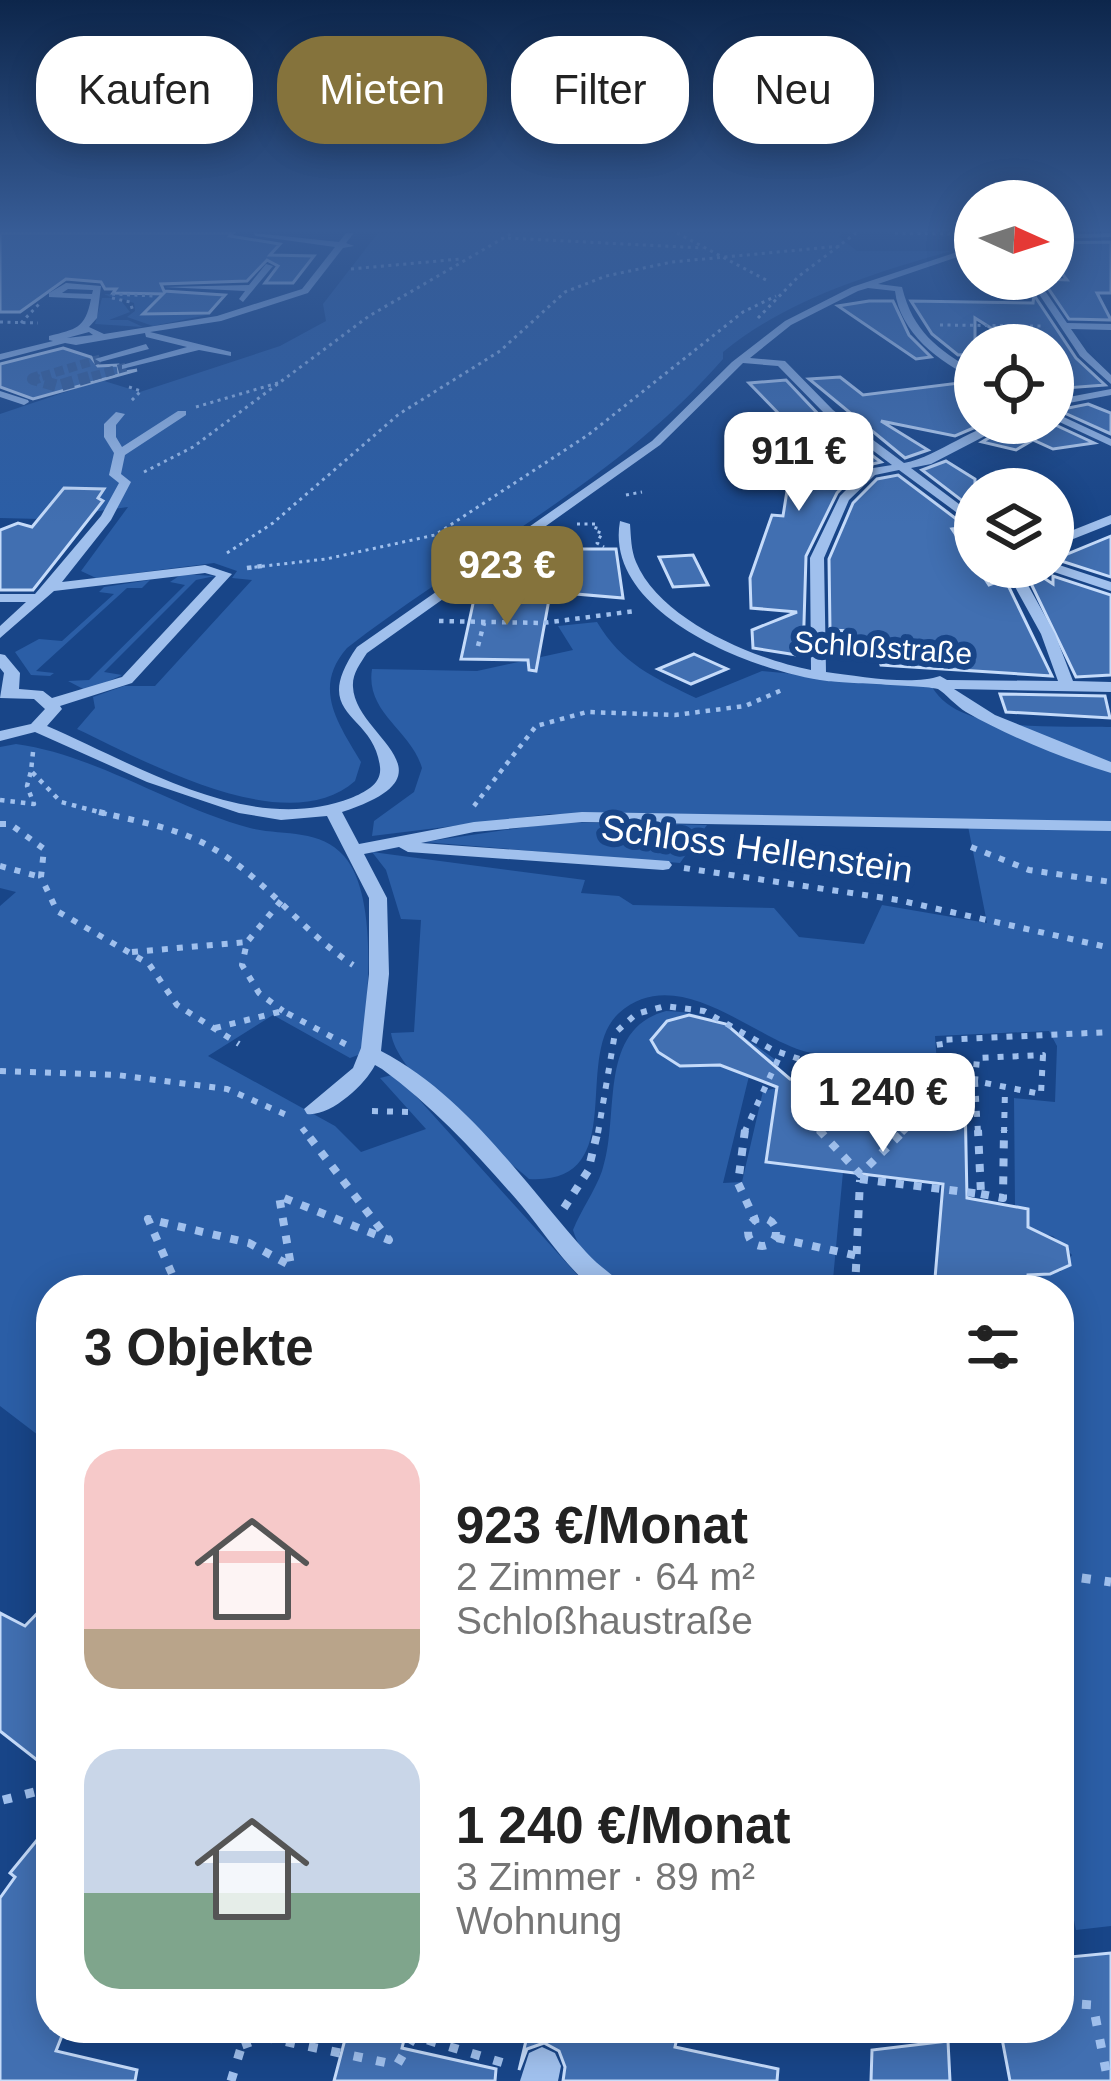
<!DOCTYPE html>
<html lang="de">
<meta charset="utf-8">
<style>
body{margin:0;font-family:Arial,sans-serif;background:#f6f6f6;color:#222;height:100vh;display:flex;flex-direction:column;font-size:45px;white-space:nowrap}
*{box-sizing:border-box;margin:0}
p{font-size:39px;color:#767676}
.icon{flex:none;width:66px;height:66px;fill:none;stroke:currentColor;stroke-width:2;stroke-linecap:round;stroke-linejoin:round}
.map{position:relative;flex:1;overflow:hidden}
.details{position:absolute;left:36px;top:1275px;width:1038px;height:768px;display:flex;flex-direction:column;background:#fff;border-radius:48px;box-shadow:0 6px 30px #0003}
.details>*{flex:none}
.top-card{position:absolute;left:36px;top:36px;width:1041px;height:108px;display:flex;gap:24px}
.needle{width:78px;rotate:93deg}
.controls{position:absolute;left:954px;top:180px;display:grid;gap:24px}
.controls a{display:grid;place-items:center;width:120px;height:120px;border-radius:50%;background:#fff;box-shadow:0 6px 30px #0003;font-size:60px}
.price{position:absolute;translate:-50% -102px;padding:0 27px;border-radius:24px;background:#fff;color:#222;font-size:39px;line-height:78px;filter:drop-shadow(0 3px 6px #0008)}
.price::after{content:'';position:absolute;left:50%;top:72px;width:36px;height:27px;margin-left:-18px;background:inherit;clip-path:polygon(0 0,100% 0,50% 100%)}
.price.selected{background:#85733c;color:#fff}
ul{padding:0;list-style:none}
li{display:flex;align-items:center;gap:36px;height:300px;padding:0 48px}
li span{display:grid;place-items:center;flex:none;width:336px;height:240px;border-radius:36px;color:#555}
li>.icon{margin-inline-start:auto}
span .icon{width:144px;height:144px;fill:#fffc;stroke-width:1}
li b{font-size:51px}
h2{display:flex;justify-content:space-between;align-items:center;height:144px;padding:0 48px;font-size:51px}
.chip{padding:0 42px;border-radius:48px;background:#fff;box-shadow:0 6px 30px #0003;font-size:42px;line-height:108px}
.chip.selected{background:#85733c;color:#fff}
.map>svg:first-child{display:block}
.green{fill:#2b5ea6}
.building{fill:#416fb1;stroke:#c5dbfa;stroke-width:3}
.lines{fill:none;stroke-linecap:round;stroke-linejoin:round}
.minor-tunnel-far1{stroke:#3b619a;stroke-width:9;stroke-dasharray:9 4.5;stroke-linecap:butt}
.minor-tunnel{stroke:#3b619a;stroke-width:12;stroke-dasharray:12 6;stroke-linecap:butt}
.path-far4{stroke:#a0c0ed;stroke-width:3;stroke-dasharray:3 4.5;stroke-linecap:butt}
.path-far3{stroke:#a0c0ed;stroke-width:4.5;stroke-dasharray:4.5 6;stroke-linecap:butt}
.path-far2{stroke:#a0c0ed;stroke-width:6;stroke-dasharray:6 9;stroke-linecap:butt}
.path-far1{stroke:#a0c0ed;stroke-width:8;stroke-dasharray:8 10;stroke-linecap:butt}
.path{stroke:#a0c0ed;stroke-width:9;stroke-dasharray:9 14;stroke-linecap:butt}
.minor{fill:#a0c0ed;fill-rule:evenodd}
.labels{text-anchor:middle;stroke-width:12;stroke-linejoin:round;paint-order:stroke}
.far-street-label{font-size:30px;fill:#fff;stroke:#184588}
.street-label{font-size:36px;fill:#fff;stroke:#184588}
</style>
<div class="map">
<svg width="1111" height="2081" viewBox="0 0 1111 2081">
<rect width="100%" height="100%" fill="#184588"/>
<g class="green">
<path d="M378 233H842L839 237 857 251H951C871 274 788 299 723 352V359C617 481 474 550 347 648 312 688 338 723 361 762L355 781C287 841 145 761 77 729L95 708 93 697 124 686H155L252 580 232 578 237 571 214 563 96 578 81 571 128 507 41 519 0 518V414L101 380 140 392 280 346 326 321 323 304Z"/>
<polygon points="104,294 161,296 152,314 207,315 153,326 127,317 135,311 134,303 119,298 130,312 109,320 128,320 143,327 95,324 102,298 113,298"/>
<polygon points="182,574 215,576 196,580 104,672 122,675 87,691 68,681 89,680 185,585 170,582"/>
<polygon points="150,580 142,588 127,588 36,671 54,673 50,676 31,675 15,652 39,639 62,641 114,594 99,592 104,587"/>
<path d="M597 622C622 664 653 677 696 698L762 671 932 687C961 736 1061 725 1111 727V1926L1076 1930 1071 1906H1059V1290H1027L1028 1272H1060L1072 1255 1053 1236 1029 1232 1028 1209 1015 1206 1014 1098 1055 1102 1057 1046 1049 1031 935 1036 937 1064 928 1066 807 1052C754 1039 678 961 619 1013 571 1056 632 1185 529 1179 494 1148 397 1077 391 1033L414 1032 421 920 401 919 386 870 372 852 585 880 581 893 619 896 633 905 774 908 799 937 864 944 882 905 987 923 967 821 550 814 372 836 374 821 414 792 422 768C411 730 365 713 372 669L477 671 573 650 558 626Z"/>
<path d="M16 744C97 755 171 807 250 828 282 836 320 828 344 856 379 896 368 1004 361 1054L350 1058 273 1015 208 1056 335 1126 361 1152 426 1129 380 1078 396 1074 591 1290H51V1445L0 1406V906L16 892 0 888V747Z"/>
<polygon points="560,822 707,825 680,863 424,842"/>
<path d="M666 1011C716 1012 738 1033 777 1061L775 1068 739 1040 736 1031 701 1016 667 1021 652 1037C662 1073 692 1064 720 1065 729 1066 741 1073 749 1076L723 1183 742 1182 763 1091 777 1088 767 1162 843 1172 832 1290C790 1290 662 1299 631 1288 603 1278 581 1257 573 1230 581 1210 595 1191 602 1171 621 1116 596 1030 666 1011Z"/>
</g>
<g class="building">
<polygon points="0,233 233,233 230,236 280,244 270,255 314,256 293,283 265,283 278,266 267,260 247,281 161,284 164,291 225,295 209,313 143,314 163,294 113,293 116,289 105,289 101,282 66,279 20,312 0,312"/>
<polygon points="1111,242 1111,293 1097,293 1111,320 1069,319 1042,279 1067,280 1053,261 1053,243"/>
<polygon points="1034,295 1076,358 1105,385 1053,389 1053,345 1018,345 975,318 975,354 958,355 932,334 911,301 1033,303"/>
<polygon points="869,301 893,301 909,335 931,357 916,359 838,306"/>
<polygon points="63,348 91,357 98,366 118,365 119,373 137,370 33,399 0,387 0,364"/>
<polygon points="840,377 863,395 967,382 975,388 975,423 985,423 955,436 881,421 928,450 905,458 809,379"/>
<polygon points="786,380 822,418 881,462 864,466 837,493 806,556 803,656 753,648 752,630 797,612 751,608 750,578 772,515 783,516 794,447 783,418 749,383"/>
<polygon points="1088,404 1111,413 1111,434 1058,410"/>
<polygon points="1014,423 1051,423 1094,443 1053,449 1033,440 1016,450 982,442"/>
<polygon points="946,461 975,479 975,501 965,503 922,470"/>
<polygon points="898,475 967,527 952,529 989,585 1005,579 1052,676 881,665 876,643 853,643 851,631 830,630 829,559 853,503 877,479"/>
<polygon points="64,488 104,489 98,498 103,501 33,590 0,590 0,530 18,523 32,527"/>
<polygon points="1111,536 1111,577 1055,559"/>
<polygon points="551,549 616,549 623,598 553,592"/>
<polygon points="693,555 708,585 673,587 659,557"/>
<polygon points="1030,569 1053,584 1053,576 1111,595 1111,675 1076,677 1025,571"/>
<polygon points="520,593 550,594 536,671 529,670 528,660 461,659 474,599"/>
<polygon points="694,654 727,669 691,684 658,669"/>
<polygon points="1000,694 1105,696 1110,718 1006,712"/>
<polygon points="689,1015 726,1024 790,1079 965,1099 967,1198 1028,1209 1028,1227 1067,1246 1070,1265 1050,1274 1028,1275 1027,1290 934,1290 943,1184 766,1162 777,1087 720,1065 680,1066 658,1052 651,1040 667,1021"/>
<polygon points="51,1599 51,1771 0,1731 0,1613 25,1626"/>
<polygon points="51,1823 51,2028 65,2028 56,2051 137,2070 135,2081 0,2081 0,1898 15,1877 10,1873"/>
<polygon points="1111,1953 1111,2081 1010,2081 1000,2028 1059,2028 1059,1958"/>
<polygon points="348,2028 407,2028 402,2048 496,2069 495,2081 334,2081"/>
<polygon points="529,2028 679,2028 675,2047 778,2069 777,2081 563,2081 565,2067 559,2051 544,2043 527,2049 519,2070"/>
<polygon points="948,2041 950,2081 871,2081 872,2050"/>
</g>
<g class="lines">
<g class="minor-tunnel-far1">
<polyline points="37,380 33,379 100,359"/>
<polyline points="79,380 126,367"/>
</g>
<polyline class="minor-tunnel" points="39,377 33,379 58,386 89,377"/>
<g class="path-far4">
<polyline points="677,233 768,281"/>
<polyline points="895,233 952,234"/>
<polyline points="508,238 703,248"/>
<polyline points="351,269 460,259"/>
<polyline points="112,294 153,296"/>
<polyline points="112,298 130,302 133,311"/>
<polyline points="758,318 799,276 856,233"/>
<polyline points="0,322 38,323"/>
<polyline points="21,323 39,304"/>
<polyline points="940,325 1041,326"/>
<polyline points="129,387 141,391 130,402"/>
<polyline points="196,407 281,382"/>
<polyline points="144,472 193,447 369,316 512,233"/>
<polyline points="626,495 642,492"/>
<polyline points="577,524 597,524 595,531 602,533 597,543 604,547"/>
<polyline points="227,553 273,523 399,414 500,351 565,292 606,276 672,262 841,246"/>
<polyline points="247,568 326,559 435,535 588,435 743,312 776,296"/>
</g>
<g class="path-far3">
<polyline points="247,568 262,566"/>
<polyline points="439,621 543,623 635,611"/>
<polyline points="478,646 484,623"/>
<polyline points="33,752 31,771 61,802 110,815"/>
<polyline points="0,800 34,804 27,786 31,771"/>
<polyline points="474,806 536,726 587,712 675,715 745,706 782,690"/>
</g>
<g class="path-far2">
<path d="M99 812C135 821 174 827 207 845 263 875 300 930 353 965"/>
<polyline points="0,824 10,824 44,849 41,877 57,911 149,964 177,1005 239,1044"/>
<polyline points="971,847 1029,870 1111,882"/>
<polyline points="0,866 41,877"/>
<polyline points="684,868 898,900 1111,948"/>
<polyline points="281,901 247,942 242,965 259,993 283,1011"/>
<polyline points="132,952 247,942"/>
<polyline points="215,1028 283,1011 347,1045"/>
<polygon points="1043,1055 1041,1094 975,1081 977,1058"/>
<polyline points="805,1061 795,1104 822,1133"/>
<polyline points="0,1071 117,1075 227,1089 289,1116"/>
<polyline points="945,1077 939,1040 1111,1032"/>
<polyline points="975,1081 978,1133"/>
<polyline points="930,1105 939,1131"/>
<polyline points="372,1111 411,1112"/>
<polyline points="302,1128 306,1133"/>
<polyline points="598,1133 615,1033 636,1014 665,1006 704,1011 773,1050 814,1064 975,1081"/>
<polyline points="744,1133 781,1053"/>
<polyline points="902,1133 930,1105 973,1110"/>
<polyline points="1004,1133 1005,1090"/>
</g>
<g class="path-far1">
<polyline points="745,1130 738,1183 756,1222"/>
<polyline points="819,1130 860,1174 905,1130"/>
<polyline points="860,1179 981,1194 978,1130"/>
<polyline points="981,1194 1003,1198 1004,1130"/>
<polyline points="564,1208 588,1171 598,1130"/>
<circle cx="762" cy="1232" r="14"/>
<polyline points="777,1238 858,1256"/>
<polyline points="179,1290 148,1219 249,1243 291,1266 279,1196 389,1240 304,1130"/>
<polyline points="855,1290 860,1180"/>
</g>
<g class="path">
<polyline points="1059,1575 1111,1582"/>
<polyline points="3,1800 51,1788"/>
<polyline points="1059,2003 1093,2005 1108,2081"/>
<polyline points="816,2028 905,2028"/>
<polyline points="242,2045 264,2037 397,2065 414,2036 507,2064"/>
<polyline points="231,2081 247,2028"/>
</g>
<g class="minor">
<path d="M253 233 339 242 346 233H354L346 243 354 246 343 248 308 293 221 321 150 332 231 352V356L199 350 122 369V365L187 347 146 337 145 333 76 345 65 343 0 360V354L53 341 49 340V336C76 329 85 329 91 299L49 297V293L66 283 101 286 97 318 89 327 104 334 217 316 302 289 335 247 256 236ZM68 289 93 290 92 294 62 293ZM89 332 93 335 67 338Z"/>
<polygon points="1111,233 1111,237 1053,239 1053,235"/>
<path d="M975 246V251L878 284 902 287C913 332 937 348 975 372V379C939 362 900 333 895 291L868 288 858 291 791 325 750 358 785 361 833 410 904 463C941 456 973 423 1010 423L931 464 911 468 975 516V526L899 470 875 475 849 500 824 558 826 672C858 676 912 686 940 676L947 680 1058 681 1041 634 1004 567H1018L1055 634 1073 681 1111 682V692L954 689 995 715 1111 762V773C1062 758 1010 737 966 712 957 707 945 693 938 689 931 686 843 683 827 681 755 672 603 614 620 521L630 524C631 537 631 550 636 562 660 620 754 659 811 670L810 558 840 496 867 469 892 465 825 414 778 366 743 363 660 445 367 653C360 664 352 674 353 687 355 737 462 773 342 812L359 844 474 822 582 812 1111 821V831L582 822 474 832 421 843 669 861 672 865 669 869 663 870 408 852 399 847 364 854 387 898 389 974 381 1051C466 1095 524 1183 586 1252 598 1266 616 1276 627 1290H595C566 1267 546 1235 522 1206 479 1156 435 1108 382 1069L375 1065C365 1085 330 1117 307 1114L304 1109 353 1068 361 1048 369 974V898L327 816 281 820 239 813 147 782 35 732 0 741V731L31 724 45 709 34 699 0 698 4 673 0 668V654L5 655 20 673 19 689 43 691 52 698 122 677 216 576 205 573 54 591 0 638V626L26 602H0V594H35L101 516 119 483 109 475 114 453 104 437V424L116 412 125 414 116 425V437L122 447 178 411H186V415L125 455 121 474 131 482 111 520 62 582 205 565 232 574 132 683 60 706 62 709 47 726C138 765 250 837 351 798 365 792 382 784 380 767 374 711 308 718 357 647L652 441 732 362 785 321 852 287Z"/>
<polygon points="266,264 273,266 243,302 239,299 245,291 164,287 249,285"/>
<polygon points="1029,279 1037,279 1067,323 1111,324 1111,330 1071,329 1087,352 1111,375 1111,384 1080,356"/>
<polygon points="146,344 149,349 100,362 95,359"/>
<polygon points="1111,389 1111,395 1053,406 1053,400"/>
<polygon points="0,391 28,400 29,402 24,405 0,397"/>
<polygon points="1053,412 1111,439 1111,446 1053,419"/>
<polygon points="1111,515 1111,524 1053,547 1053,538"/>
<polygon points="1053,563 1111,582 1111,591 1048,570 1046,567 1053,567"/>
<polygon points="542,2047 555,2053 561,2066 558,2081 520,2081 529,2053"/>
</g>
</g>
<linearGradient id="sky" x2="0" y2="1"><stop stop-color="#0d264b"/><stop offset="0.44" stop-color="#375c96"/><stop offset="1" stop-color="#375c96" stop-opacity="0"/></linearGradient>
<rect width="1111" height="524" fill="url(#sky)"/>
<g class="labels">
<g class="far-street-label">
<text transform="translate(883 648) rotate(4)" y="10">Schloßstraße</text>
</g>
<g class="street-label">
<text transform="translate(757 848) rotate(8)" y="13">Schloss Hellenstein</text>
</g>
</g>
</svg>
<div class="controls">
<a><svg class="needle" viewBox="-14 -14 28 28"><path d="M0-13l5 13h-10z" fill="#e53935"/><path d="M0 13l5-13h-10z" fill="#767676"/></svg></a>
<a><svg class="icon" aria-label="locate" viewBox="0 0 24 24"><circle cx="12" cy="12" r="6"/><path d="M12 2v4M12 18v4M2 12h4M18 12h4"/></svg></a>
<a><svg class="icon" aria-label="layers" viewBox="0 0 24 24"><path d="M12 4l9 5-9 5-9-5zM3 14l9 5 9-5"/></svg></a>
</div>
<b class="price" style="left:799px;top:514px">911 €</b>
<b class="price selected" style="left:507px;top:628px">923 €</b>
<b class="price" style="left:883px;top:1155px">1 240 €</b>
<div class="top-card">
<a class="chip">Kaufen</a>
<a class="chip selected">Mieten</a>
<a class="chip">Filter</a>
<a class="chip">Neu</a>
</div>
<section class="details">
<h2>3 Objekte<svg class="icon" aria-label="filters" viewBox="0 0 24 24"><path d="M4 7h16M4 17h16"/><circle cx="9" cy="7" r="2"/><circle cx="15" cy="17" r="2"/></svg></h2>
<ul>
<li><span style="background:linear-gradient(#f6c9c9 75%,#b9a48a 0)"><svg class="icon" aria-label="home" viewBox="0 0 24 24"><path d="M3 11l9-7 9 7M6 9v11h12V9"/></svg></span><div><b>923 €/Monat</b><p>2 Zimmer · 64 m²</p><p>Schloßhaustraße</p></div></li>
<li><span style="background:linear-gradient(#c9d6e8 60%,#7fa58c 0)"><svg class="icon" aria-label="home" viewBox="0 0 24 24"><path d="M3 11l9-7 9 7M6 9v11h12V9"/></svg></span><div><b>1 240 €/Monat</b><p>3 Zimmer · 89 m²</p><p>Wohnung</p></div></li>
</ul>
</section>
</div>
